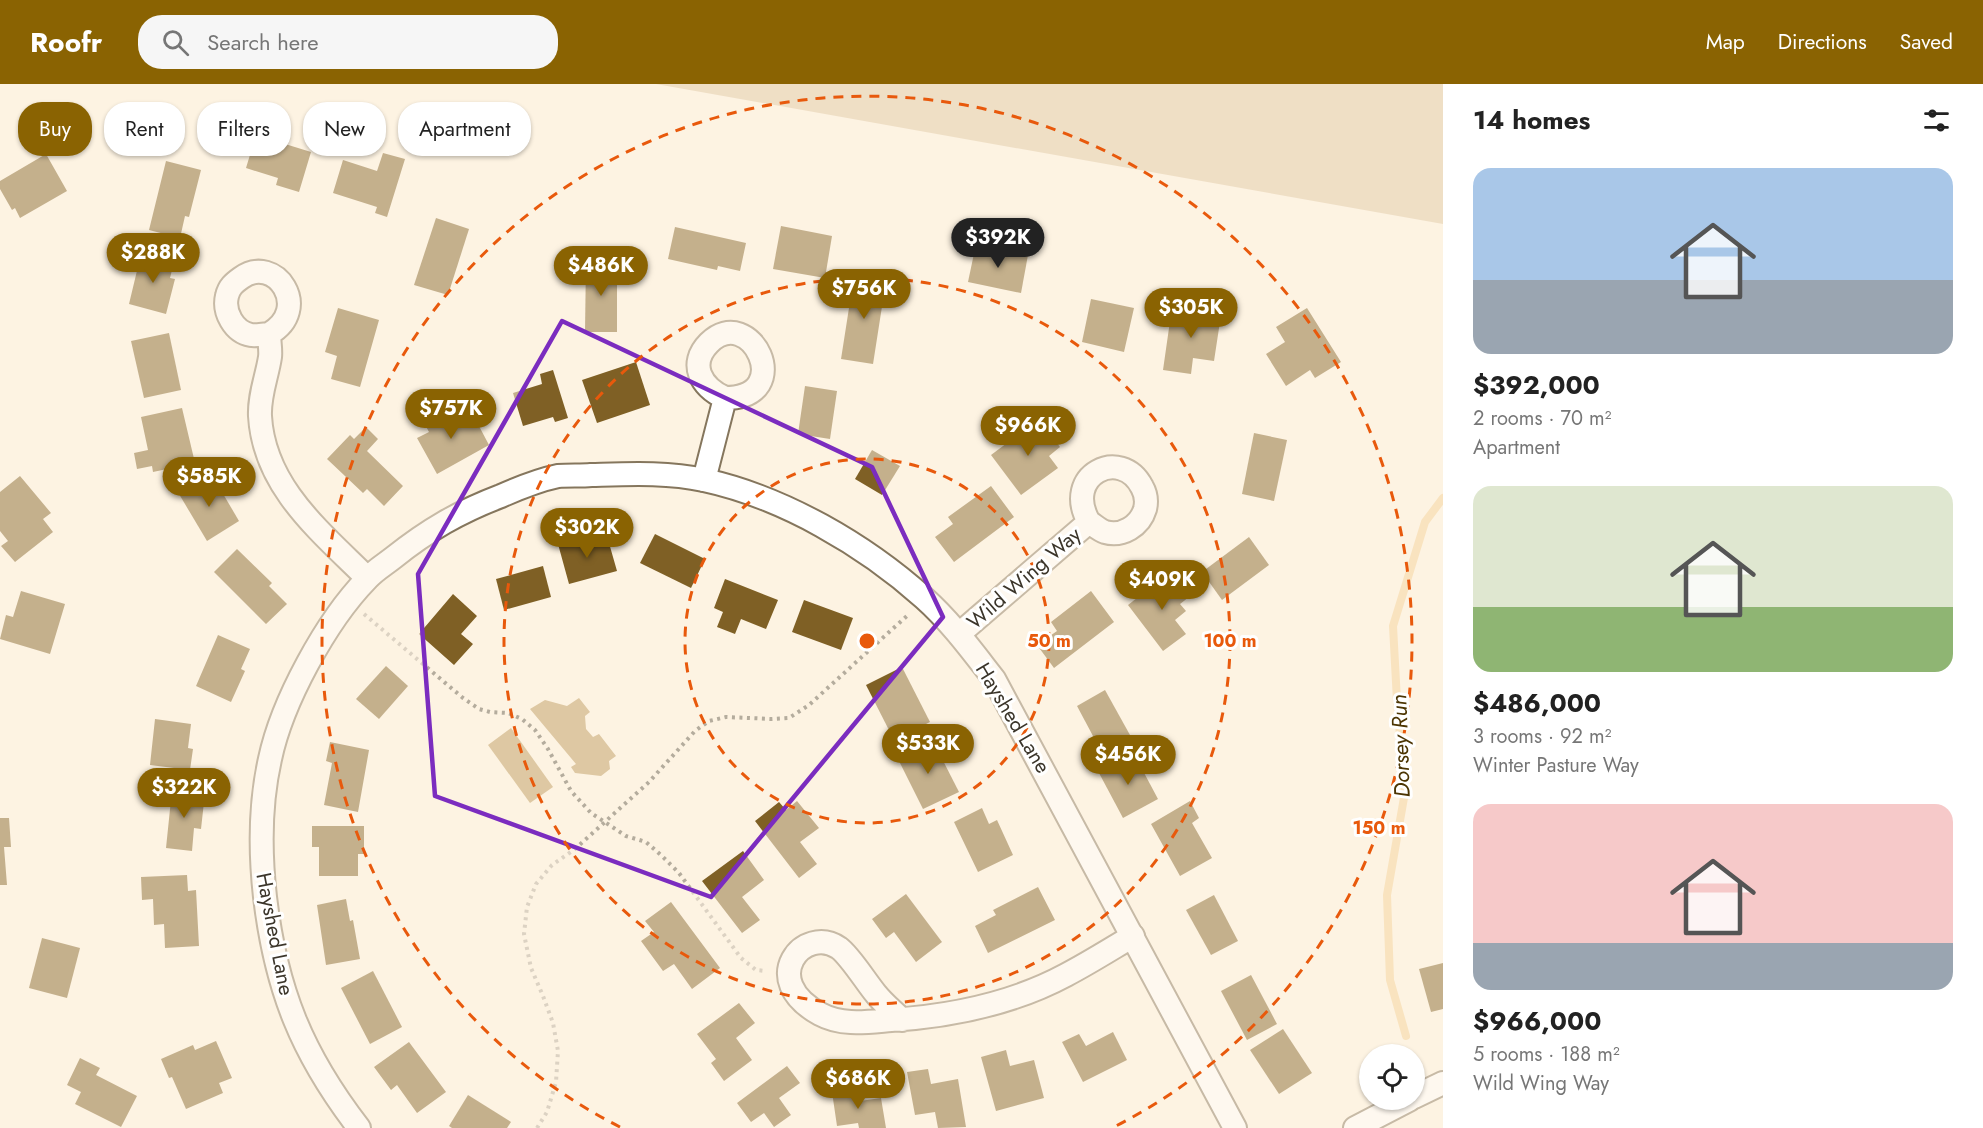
<!DOCTYPE html>
<meta charset="utf-8">
<style>
body{margin:0;font-family:Jost,sans-serif;background:#f6f6f6;color:#222;height:100vh;display:flex;flex-direction:column;font-size:22px;white-space:nowrap}
*{box-sizing:border-box;margin:0}
p{font-size:20px;color:#767676}
.icon{flex:none;width:33px;height:33px;fill:none;stroke:currentColor;stroke-width:2;stroke-linecap:round;stroke-linejoin:round}
.map{position:relative;flex:1;overflow:hidden}
.panel{display:flex;flex-direction:column;background:#fff;width:540px}
.panel>*{flex:none}
.guide{position:absolute;left:18px;top:18px;width:570px;height:54px;display:flex;gap:12px}
.fabs{position:absolute;left:1359px;top:960px;display:grid;gap:12px}
.fabs a{display:grid;place-items:center;width:66px;height:66px;border-radius:50%;background:#fff;box-shadow:0 2px 4px #0004;font-size:30px}
.price{position:absolute;translate:-50% -51px;padding:0 14px;border-radius:21px;background:#8a6302;color:#fff;font-size:20px;line-height:39px;filter:drop-shadow(0 2px 3px #0008)}
.price::after{content:'';position:absolute;left:50%;top:36px;width:18px;height:14px;margin-left:-9px;background:inherit;clip-path:polygon(0 0,100% 0,50% 100%)}
.price.active{background:#222;color:#fff}
ul{padding:0;list-style:none}
li{display:grid;align-content:center;gap:12px;height:318px;padding:0 30px}
li span{display:grid;place-items:center;height:186px;border-radius:18px;color:#555}
li>.icon{margin-inline-start:auto}
span .icon{width:108px;height:108px;fill:#fffc;stroke-width:1}
li b{font-size:26px}
h2{display:flex;justify-content:space-between;align-items:center;height:72px;padding:0 30px;font-size:26px}
.pill{padding:0 21px;border-radius:24px;background:#fff;box-shadow:0 2px 4px #0004;font-size:21px;line-height:54px}
.pill.active{background:#8a6302;color:#fff}
header{display:flex;align-items:center;gap:36px;box-sizing:border-box;height:84px;padding:0 30px;background:#8a6302;color:#fff}
header strong{font-size:28px}
nav{display:flex;gap:33px;margin-inline-start:auto;font-size:21px}
.search{width:420px;height:54px;background:#f6f6f6;display:flex;align-items:center;gap:15px;box-sizing:border-box;padding:0 21px;border-radius:24px;color:#767676;font-size:22px}
main{display:flex;flex:1;min-height:0}
.map>svg:first-child{display:block}
.green{fill:#dec8a3}
.lines{fill:none;stroke-linecap:round;stroke-linejoin:round}
.stream{stroke:#f3d195;stroke-width:8}
.building{fill:#7f6025}
.minor-casing{stroke:#85765d;stroke-width:26}
.path{stroke:#b4ac9d;stroke-width:4;stroke-dasharray:3 4.5;stroke-linecap:butt}
.minor{stroke:#fff;stroke-width:22}
.marked{fill:none;stroke:#7b2cbf;stroke-width:4.5;stroke-linejoin:round}
.ring{fill:none;stroke:#e8590c;stroke-width:3;stroke-dasharray:10 8}
.labels{text-anchor:middle;stroke-width:6;stroke-linejoin:round;paint-order:stroke}
.street-label{font-size:21px;fill:#3b352a;stroke:#fff}
.water-label{font-size:22px;font-style:italic;fill:#4c3503;stroke:#fff}
.centre{fill:#e8590c;stroke:#fff;stroke-width:3}
.ring-label{font-size:18px;text-anchor:middle;font-weight:bold;fill:#e8590c;stroke:#fff;stroke-width:6;stroke-linejoin:round;paint-order:stroke}
</style>
<header>
<strong>Roofr</strong>
<div class="search"><svg class="icon" aria-label="search" viewBox="0 0 24 24"><circle cx="10" cy="10" r="6"/><path d="M15 15l6 6"/></svg>Search here</div>
<nav><a>Map</a><a>Directions</a><a>Saved</a></nav>
</header>
<main>
<div class="map">
<svg width="1443" height="1044" viewBox="0 0 1443 1044">
<rect width="100%" height="100%" fill="#fdf3e2"/>
<g class="green">
<polygon points="656,0 1443,0 1443,140"/>
<polygon points="579,614 590,628 585,632 586,645 593,653 599,650 616,672 609,677 610,685 601,692 575,689 571,683 576,680 530,625 545,616 567,622"/>
<polygon points="511,644 553,703 530,719 488,661"/>
</g>
<g class="lines">
<polyline class="stream" points="1406,952 1390,896 1387,811 1405,708 1397,617 1393,542 1425,438 1443,414"/>
</g>
<g class="building">
<polygon points="256,51 311,68 299,108 276,101 278,94 246,84"/>
<polygon points="383,69 405,75 387,133 375,129 377,123 333,109 343,76 377,87"/>
<polygon points="46,70 67,107 20,134 15,124 12,126 0,105 0,97"/>
<polygon points="166,77 201,86 189,133 185,132 180,154 149,146"/>
<polygon points="436,134 469,145 448,211 414,201"/>
<polygon points="781,142 832,152 825,194 773,185"/>
<polygon points="675,143 746,159 740,187 718,182 717,186 668,175"/>
<polygon points="976,160 1028,171 1021,209 968,198"/>
<polygon points="141,170 174,178 170,194 175,195 166,230 129,220"/>
<polygon points="586,177 617,177 617,248 585,248"/>
<polygon points="854,192 886,197 873,280 841,275"/>
<polygon points="1091,215 1134,224 1124,268 1082,258"/>
<polygon points="1172,223 1221,231 1214,277 1193,274 1191,290 1163,286"/>
<polygon points="338,224 379,236 360,303 331,295 337,272 325,268"/>
<polygon points="1307,224 1341,278 1315,294 1310,286 1286,302 1266,270 1285,258 1276,243"/>
<polygon points="169,249 181,306 144,314 131,257"/>
<polygon points="636,278 650,321 597,339 582,296"/>
<polygon points="553,286 568,334 555,338 553,333 523,342 513,309 542,300 540,290"/>
<polygon points="805,302 837,307 830,355 798,350"/>
<polygon points="182,324 195,379 153,388 152,382 137,385 134,369 148,366 141,333"/>
<polygon points="470,325 489,361 437,390 417,354 429,348 422,335 436,327 443,340"/>
<polygon points="1039,335 1060,363 1049,372 1058,384 1021,411 991,371"/>
<polygon points="366,343 378,355 367,367 403,402 384,422 367,405 363,409 327,375 350,351 354,355"/>
<polygon points="1254,349 1287,356 1274,417 1242,410"/>
<polygon points="872,366 900,382 882,411 855,395"/>
<polygon points="212,391 239,437 207,457 179,410"/>
<polygon points="20,392 51,429 43,435 53,448 15,478 1,462 8,457 0,447 0,408"/>
<polygon points="991,402 1014,433 954,478 935,453 953,440 948,433"/>
<polygon points="655,450 705,475 691,504 640,479"/>
<polygon points="607,452 617,487 569,500 558,460 584,453 585,458"/>
<polygon points="1249,453 1269,481 1222,516 1202,488"/>
<polygon points="237,465 272,499 269,502 287,520 266,540 214,488"/>
<polygon points="543,482 551,513 504,526 496,495"/>
<polygon points="1170,488 1189,513 1180,520 1186,527 1175,536 1186,550 1163,567 1128,521"/>
<polygon points="725,495 778,516 766,545 741,535 735,550 717,543 723,528 714,524"/>
<polygon points="21,507 65,520 50,570 0,555 6,531 13,533"/>
<polygon points="1091,507 1114,538 1054,584 1037,561 1057,547 1051,538"/>
<polygon points="453,510 477,532 461,550 473,560 454,581 419,550"/>
<polygon points="804,516 853,534 841,566 792,548"/>
<polygon points="218,551 250,565 241,585 245,587 231,618 196,602"/>
<polygon points="386,582 408,602 379,635 356,615"/>
<polygon points="902,583 930,638 894,656 866,601"/>
<polygon points="1105,606 1130,651 1101,667 1077,622"/>
<polygon points="155,635 191,640 188,664 193,665 190,686 150,681"/>
<polygon points="933,657 959,708 923,725 898,675"/>
<polygon points="330,658 369,666 358,728 324,721 332,679 326,677"/>
<polygon points="1134,670 1158,715 1123,734 1099,689"/>
<polygon points="172,706 205,709 201,745 194,744 192,767 166,764"/>
<polygon points="797,717 819,744 800,758 817,780 799,794 755,737 779,718 786,726"/>
<polygon points="1190,717 1199,734 1192,739 1212,774 1180,792 1151,740"/>
<polygon points="982,724 989,740 997,736 1013,771 978,788 954,738"/>
<polygon points="0,734 9,734 11,763 4,763 7,801 0,801"/>
<polygon points="312,742 364,742 364,770 358,770 358,792 319,792 319,763 312,763"/>
<polygon points="743,767 764,796 742,813 760,836 742,849 702,797"/>
<polygon points="187,791 188,807 196,806 199,862 165,864 164,840 154,841 153,815 142,816 141,793"/>
<polygon points="1038,803 1055,836 988,869 975,842 996,831 993,826"/>
<polygon points="906,810 942,858 916,878 894,848 886,854 872,835"/>
<polygon points="1214,811 1238,857 1211,871 1186,826"/>
<polygon points="346,815 350,837 353,836 360,875 326,881 317,821"/>
<polygon points="671,818 720,884 692,905 674,880 663,887 641,857 654,848 645,837"/>
<polygon points="42,854 80,864 67,914 29,904"/>
<polygon points="1443,879 1443,925 1431,928 1419,885"/>
<polygon points="373,887 402,943 370,960 341,904"/>
<polygon points="1251,891 1277,940 1247,956 1221,907"/>
<polygon points="739,919 755,939 736,954 752,976 724,997 711,979 716,975 697,950"/>
<polygon points="1283,945 1312,989 1279,1010 1250,966"/>
<polygon points="1113,948 1127,976 1083,998 1062,958 1079,950 1086,962"/>
<polygon points="216,957 232,994 219,999 223,1009 186,1025 172,993 169,994 161,975 193,961 195,966"/>
<polygon points="409,958 446,1008 417,1029 397,1001 391,1006 374,983"/>
<polygon points="1006,966 1010,982 1034,976 1044,1014 996,1027 981,973"/>
<polygon points="80,974 100,984 96,991 137,1012 121,1043 75,1020 81,1008 67,1001"/>
<polygon points="787,982 800,999 779,1014 791,1031 774,1043 764,1029 751,1038 737,1019"/>
<polygon points="928,985 931,1000 958,995 966,1043 938,1044 935,1028 915,1031 907,988"/>
<polygon points="858,1004 860,1017 881,1014 886,1044 859,1044 858,1039 837,1042 832,1008"/>
<polygon points="468,1011 511,1038 507,1044 452,1044 449,1042"/>
</g>
<g class="lines">
<defs>
<g id="minor">
<path d="M269 250C313 225 275 169 241 194 234 199 229 203 227 212 223 228 234 248 251 251 256 252 264 250 269 250 269 257 271 266 270 273 267 293 259 311 260 332 264 403 321 448 367 494"/>
<path d="M704 396 725 314C798 314 750 218 709 259 688 280 701 303 725 314"/>
<path d="M959 550 1089 438C1062 391 1121 362 1142 403 1146 410 1147 417 1145 425 1140 442 1122 453 1105 448 1099 446 1094 441 1089 438"/>
<path d="M902 936C893 927 883 919 876 910 866 898 850 872 839 864 804 840 757 896 820 930 842 942 867 938 891 936 953 932 1012 920 1066 891 1089 879 1111 865 1133 852"/>
<polyline points="1414,1013 1443,999"/>
<path d="M359 1044C302 970 276 906 265 813 260 768 260 719 270 675 282 618 326 537 367 495 374 487 384 481 393 474 428 446 459 428 501 412 519 404 539 396 558 392 569 391 581 392 591 391 629 390 667 388 704 396 783 413 865 461 924 514 951 538 972 567 994 595L1235 1044"/>
<polyline points="1355,1044 1409,1016"/>
</g>
</defs>
<use href="#minor" class="minor-casing"/>
<g class="path">
<polyline points="364,530 463,614 479,625 490,628 508,629 522,635 535,646 548,665 571,707 591,729 626,752 646,758 662,772 679,789 741,874 756,886 766,887"/>
<polyline points="537,1044 547,1028 556,998 558,967 553,939 543,912 531,884 524,850 527,823 536,800 552,781 575,765 649,698 695,647 709,637 726,633 772,635 789,634 809,621 909,530"/>
</g>
<use href="#minor" class="minor"/>
</g>
<path d="M0 0H1443V1044H0ZM562 237 872 383 943 533 711 813 435 712 418 490Z" fill="#fdf3e2" fill-opacity=".55" fill-rule="evenodd"/>
<path class="marked" d="M562 237 872 383 943 533 711 813 435 712 418 490Z"/>
<g class="ring">
<circle cx="867" cy="557" r="182"/>
<circle cx="867" cy="557" r="363"/>
<path d="M620 1043A545 545 0 1 1 1114 1043"/>
</g>
<g class="labels">
<g class="street-label">
<text transform="translate(1024 494) rotate(-41)" y="7">Wild Wing Way</text>
<text transform="translate(1013 634) rotate(59)" y="7">Hayshed Lane</text>
<text transform="translate(275 850) rotate(79)" y="7">Hayshed Lane</text>
</g>
<g class="water-label">
<text transform="translate(1400 662) rotate(-92)" y="8">Dorsey Run</text>
</g>
</g>
<circle cx="867" cy="557" r="9" class="centre"/>
<g class="ring-label">
<text x="1049" y="563">50 m</text>
<text x="1230" y="563">100 m</text>
<text x="1379" y="750">150 m</text>
</g>
</svg>
<div class="fabs">
<a><svg class="icon" aria-label="locate" viewBox="0 0 24 24"><circle cx="12" cy="12" r="6"/><path d="M12 2v4M12 18v4M2 12h4M18 12h4"/></svg></a>
</div>
<b class="price active" style="left:998px;top:185px">$392K</b>
<b class="price" style="left:153px;top:200px">$288K</b>
<b class="price" style="left:601px;top:213px">$486K</b>
<b class="price" style="left:864px;top:236px">$756K</b>
<b class="price" style="left:1191px;top:255px">$305K</b>
<b class="price" style="left:451px;top:356px">$757K</b>
<b class="price" style="left:1028px;top:373px">$966K</b>
<b class="price" style="left:209px;top:424px">$585K</b>
<b class="price" style="left:587px;top:475px">$302K</b>
<b class="price" style="left:1162px;top:527px">$409K</b>
<b class="price" style="left:928px;top:691px">$533K</b>
<b class="price" style="left:1128px;top:702px">$456K</b>
<b class="price" style="left:184px;top:735px">$322K</b>
<b class="price" style="left:858px;top:1026px">$686K</b>
<div class="guide">
<a class="pill active">Buy</a>
<a class="pill">Rent</a>
<a class="pill">Filters</a>
<a class="pill">New</a>
<a class="pill">Apartment</a>
</div>
</div>
<section class="panel">
<h2>14 homes<svg class="icon" aria-label="filters" viewBox="0 0 24 24"><path d="M4 7h16M4 17h16"/><circle cx="9" cy="7" r="2"/><circle cx="15" cy="17" r="2"/></svg></h2>
<ul>
<li><span style="background:linear-gradient(#a9c7e8 60%,#9aa5b1 0)"><svg class="icon" aria-label="home" viewBox="0 0 24 24"><path d="M3 11l9-7 9 7M6 9v11h12V9"/></svg></span><div><b>$392,000</b><p>2 rooms · 70 m²</p><p>Apartment</p></div></li>
<li><span style="background:linear-gradient(#dfe7d0 65%,#8fb573 0)"><svg class="icon" aria-label="home" viewBox="0 0 24 24"><path d="M3 11l9-7 9 7M6 9v11h12V9"/></svg></span><div><b>$486,000</b><p>3 rooms · 92 m²</p><p>Winter Pasture Way</p></div></li>
<li><span style="background:linear-gradient(#f6c9c9 75%,#9aa5b1 0)"><svg class="icon" aria-label="home" viewBox="0 0 24 24"><path d="M3 11l9-7 9 7M6 9v11h12V9"/></svg></span><div><b>$966,000</b><p>5 rooms · 188 m²</p><p>Wild Wing Way</p></div></li>
</ul>
</section>
</main>
